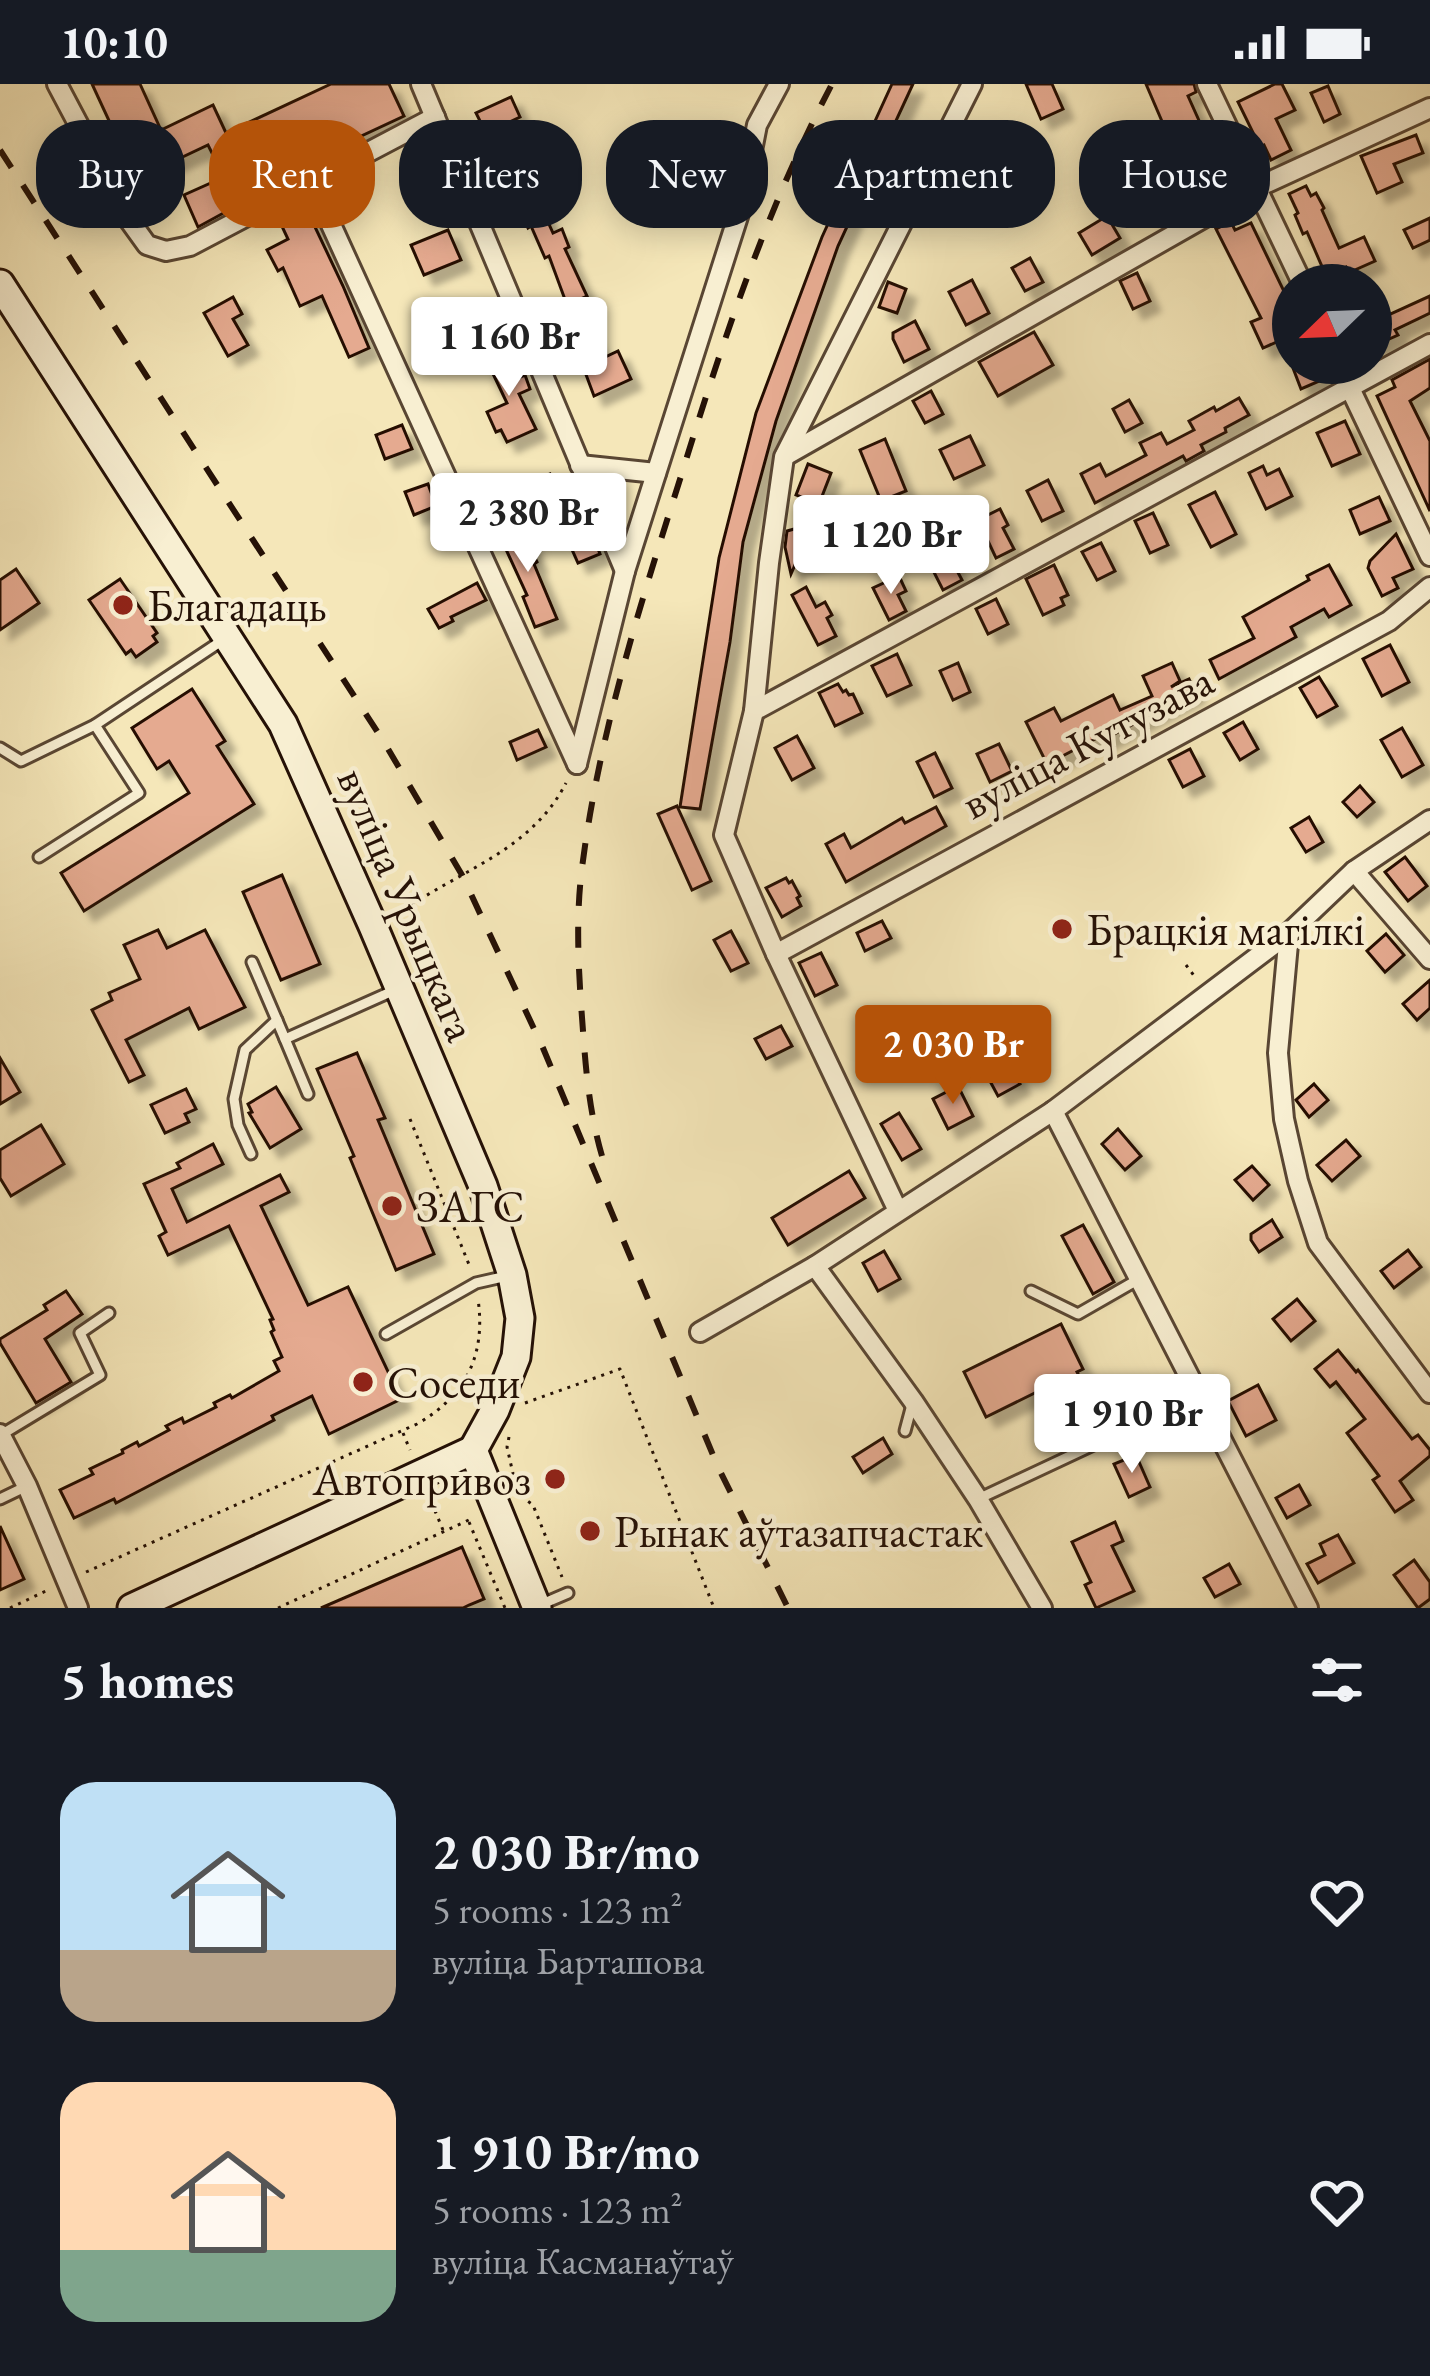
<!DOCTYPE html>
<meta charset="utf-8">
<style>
body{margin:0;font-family:"EB Garamond",serif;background:#242831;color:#f1f3f6;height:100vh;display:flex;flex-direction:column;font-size:45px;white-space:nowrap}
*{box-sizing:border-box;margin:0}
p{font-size:39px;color:#9ea1a6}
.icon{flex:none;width:66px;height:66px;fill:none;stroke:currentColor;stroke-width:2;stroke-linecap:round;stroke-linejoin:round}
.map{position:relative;height:1524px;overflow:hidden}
.side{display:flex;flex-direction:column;background:#171b24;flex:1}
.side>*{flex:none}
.banner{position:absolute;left:36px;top:36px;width:1359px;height:108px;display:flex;gap:24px}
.needle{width:78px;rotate:247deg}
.tools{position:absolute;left:1272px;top:180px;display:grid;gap:24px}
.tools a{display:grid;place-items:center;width:120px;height:120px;border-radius:50%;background:#171b24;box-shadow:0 6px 30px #0003;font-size:60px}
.price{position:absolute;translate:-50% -102px;padding:0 27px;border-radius:12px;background:#fff;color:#222;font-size:39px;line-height:78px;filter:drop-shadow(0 3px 6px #0008)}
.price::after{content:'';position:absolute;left:50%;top:72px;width:36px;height:27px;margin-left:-18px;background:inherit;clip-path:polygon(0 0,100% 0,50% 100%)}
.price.current{background:#b45309;color:#fff}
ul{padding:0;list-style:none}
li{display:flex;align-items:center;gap:36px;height:300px;padding:0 60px}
li span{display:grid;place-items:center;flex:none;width:336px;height:240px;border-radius:36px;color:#555}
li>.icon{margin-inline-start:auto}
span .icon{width:144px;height:144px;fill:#fffc;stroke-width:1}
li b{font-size:51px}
h2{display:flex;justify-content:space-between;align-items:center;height:144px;padding:0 60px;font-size:51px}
.tag{padding:0 42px;border-radius:48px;background:#171b24;box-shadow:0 6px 30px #0003;font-size:42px;line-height:108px}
.tag.current{background:#b45309;color:#fff}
.status{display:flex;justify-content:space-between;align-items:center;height:84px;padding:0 60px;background:#171b24;direction:ltr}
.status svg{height:33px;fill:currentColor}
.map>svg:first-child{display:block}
.building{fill:#e5aa90;stroke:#251106;stroke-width:3;filter:url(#shadow)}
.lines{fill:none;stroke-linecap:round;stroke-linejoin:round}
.service-casing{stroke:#594633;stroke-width:15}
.minor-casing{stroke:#594633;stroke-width:24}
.secondary-casing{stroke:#251106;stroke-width:33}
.path{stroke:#251106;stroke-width:3;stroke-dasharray:3 6;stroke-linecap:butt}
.service{stroke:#f8efd2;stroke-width:9}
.minor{stroke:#f8efd2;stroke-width:18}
.secondary{stroke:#f8efd2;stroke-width:27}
.rail{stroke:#251106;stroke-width:6;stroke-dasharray:21 21;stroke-linecap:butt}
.poi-dot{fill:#8f2418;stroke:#f8efd2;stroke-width:4.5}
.labels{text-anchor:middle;stroke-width:9;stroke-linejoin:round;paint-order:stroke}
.poi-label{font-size:45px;fill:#251106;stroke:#f8efd2;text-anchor:start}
.street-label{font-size:45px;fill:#251106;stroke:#f8efd2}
</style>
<div class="status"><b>10:10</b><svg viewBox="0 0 49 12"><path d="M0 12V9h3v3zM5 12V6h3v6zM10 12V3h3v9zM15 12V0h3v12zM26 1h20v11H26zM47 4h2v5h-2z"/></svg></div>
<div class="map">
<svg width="1430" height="1524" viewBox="0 0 1430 1524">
<defs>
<filter id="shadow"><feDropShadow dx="10" dy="10" stdDeviation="3" flood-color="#0004"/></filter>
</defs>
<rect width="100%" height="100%" fill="#f5e7b9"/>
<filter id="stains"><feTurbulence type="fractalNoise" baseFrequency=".00167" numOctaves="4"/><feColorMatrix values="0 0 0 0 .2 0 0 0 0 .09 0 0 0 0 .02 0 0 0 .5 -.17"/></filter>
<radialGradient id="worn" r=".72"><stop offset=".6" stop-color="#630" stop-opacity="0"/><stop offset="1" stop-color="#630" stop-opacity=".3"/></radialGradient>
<g class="building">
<polygon points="92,0 140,0 161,46 213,21 226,49 331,0 389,0 404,32 224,116 229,126 198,143 184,111 224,93 208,61 136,95"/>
<polygon points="892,0 913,0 838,162 776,337 743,458 730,558 700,725 680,723 719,474 756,329 822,153"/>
<polygon points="1026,0 1052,0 1063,25 1041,35"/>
<polygon points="1146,0 1194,0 1196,8 1188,12 1210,61 1214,59 1226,87 1206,96 1191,62 1169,73 1156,46 1164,42"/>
<polygon points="1275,0 1282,0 1295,26 1276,35 1291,66 1271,76 1264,61 1260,63 1238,18"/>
<polygon points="1328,2 1340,30 1324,38 1311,9"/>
<polygon points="511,13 520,33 486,49 476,29"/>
<polygon points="1416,51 1423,69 1394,80 1402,98 1377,109 1361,72"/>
<polygon points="537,70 546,90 530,98 553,149 562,145 569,163 565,165 587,212 567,221 549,172 545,174 531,142 528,144 507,94 521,88 517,79"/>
<polygon points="996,86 1010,109 991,120 977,97"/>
<polygon points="427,90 436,112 414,122 405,100"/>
<polygon points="1158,92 1174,122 1153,133 1137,103"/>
<polygon points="1306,102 1311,112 1316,109 1324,124 1322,126 1339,164 1364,153 1375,177 1348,189 1346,183 1334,189 1332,184 1324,187 1307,148 1303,150 1295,131 1298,129 1289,110"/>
<polygon points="306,124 343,202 369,264 349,273 322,212 300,222 283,184 278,187 267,166 288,155 279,136"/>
<polygon points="1107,132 1120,154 1092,171 1079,149"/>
<polygon points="1430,134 1430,156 1413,164 1404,146"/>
<polygon points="1231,138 1235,146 1251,139 1293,226 1293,244 1278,251 1281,256 1263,264 1251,238 1261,234 1216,145"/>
<polygon points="448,146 461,176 424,191 411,161"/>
<polygon points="1030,174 1043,198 1025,207 1012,184"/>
<polygon points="1137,189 1150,217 1133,225 1120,197"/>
<polygon points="972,196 989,229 966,241 949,208"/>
<polygon points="888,198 906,205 897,229 879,223"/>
<polygon points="1430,212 1430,229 1395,246 1398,251 1371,263 1371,239"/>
<polygon points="233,213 242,230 233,235 248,261 228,272 204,229"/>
<polygon points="915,237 929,265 904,278 893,255 893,249"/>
<polygon points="589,245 603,274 618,267 631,295 594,312 572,253"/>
<polygon points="1034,248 1053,281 998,312 979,278"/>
<polygon points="505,264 518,294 525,291 530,305 519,310 536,345 507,358 501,346 496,348 487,328 507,319 485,273"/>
<polygon points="1430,275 1430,304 1410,317 1430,357 1430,427 1377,312 1395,303 1392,296"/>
<polygon points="1304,279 1317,279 1324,295 1301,305 1293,284"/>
<polygon points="931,307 943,330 925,339 913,317"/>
<polygon points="1239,314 1249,331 1225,344 1226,348 1201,361 1204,367 1186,377 1183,372 1095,419 1081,390 1100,380 1106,392 1146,371 1140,359 1161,349 1167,360 1194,346 1189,337 1214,323 1216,327"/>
<polygon points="1129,316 1142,339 1125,348 1113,325"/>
<polygon points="1345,337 1360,370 1332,382 1317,349"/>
<polygon points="402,341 412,365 385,375 376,351"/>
<polygon points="970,352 984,381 954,395 940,366"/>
<polygon points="885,355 906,407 881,417 860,366"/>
<polygon points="808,380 831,389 819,420 796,411"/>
<polygon points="1263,382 1267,391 1279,385 1292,412 1266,425 1249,389"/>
<polygon points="550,390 561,413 535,424 524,401"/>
<polygon points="1048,396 1063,427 1042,437 1027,407"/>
<polygon points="428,400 436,422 414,431 405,408"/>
<polygon points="1215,408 1236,450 1211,463 1189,421"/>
<polygon points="1379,413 1390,437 1360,450 1350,426"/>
<polygon points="1000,425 1008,441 1003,444 1014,465 996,474 978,436"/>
<polygon points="1153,429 1168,461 1150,469 1135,437"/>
<polygon points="586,433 600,470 578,479 562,443"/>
<polygon points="518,438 537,478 534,480 557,535 535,543 523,513 527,511 498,448"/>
<polygon points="798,444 801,460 822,455 826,473 795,481 791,490 785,463 787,447"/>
<polygon points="934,444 962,496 943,506 916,453"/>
<polygon points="1396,450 1413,485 1393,494 1398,504 1382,512 1368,484 1370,477"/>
<polygon points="1101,459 1115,487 1097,496 1082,468"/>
<polygon points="1054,481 1068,511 1061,514 1064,521 1043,531 1026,495"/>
<polygon points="1329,481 1351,521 1329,533 1324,525 1291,543 1296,553 1219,595 1210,576 1254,554 1243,533 1309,496 1307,492"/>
<polygon points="16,485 39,519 0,546 0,496"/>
<polygon points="899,492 906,507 898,511 906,527 889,536 873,504"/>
<polygon points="120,495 157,549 153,552 157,558 136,573 131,566 126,570 89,516"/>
<polygon points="477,499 486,516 451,533 453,537 439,544 428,525"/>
<polygon points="806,503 816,523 825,518 832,531 827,534 836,552 818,561 792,511"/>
<polygon points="996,515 1008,540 988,550 976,525"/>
<polygon points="1390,561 1409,598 1382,612 1363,575"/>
<polygon points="897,570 911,601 887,612 872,582"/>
<polygon points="958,579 970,608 953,616 940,587"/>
<polygon points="1172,579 1180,597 1171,603 1189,595 1195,608 1101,657 1099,653 1047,680 1026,638 1054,624 1061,637 1113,611 1120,626 1152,612 1143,592"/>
<polygon points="1319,593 1337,622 1317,633 1300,604"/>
<polygon points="838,600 843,608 846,606 849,611 853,610 862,629 835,642 819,609"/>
<polygon points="192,605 225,657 217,662 254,720 84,827 61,789 189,709 169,677 157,685 132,644"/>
<polygon points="1243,638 1258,665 1240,676 1224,649"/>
<polygon points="1402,644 1423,681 1402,693 1381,656"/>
<polygon points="538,646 546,663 517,676 510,658"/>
<polygon points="797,652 814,684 792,696 775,664"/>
<polygon points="999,660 1012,687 990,698 977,670"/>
<polygon points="1190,665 1204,692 1183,703 1169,676"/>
<polygon points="935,669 952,704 934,713 917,678"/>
<polygon points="1360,702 1374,718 1357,733 1343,718"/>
<polygon points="677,722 711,797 692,806 658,730"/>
<polygon points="936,723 946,742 846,798 826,760 844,750 851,764 902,734 905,739"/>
<polygon points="1309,733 1323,758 1306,768 1291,744"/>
<polygon points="1405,773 1427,802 1408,817 1385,788"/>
<polygon points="282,791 320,880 281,896 243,808"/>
<polygon points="786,794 789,799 792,797 800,812 797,814 801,822 782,833 766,804"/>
<polygon points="882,837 891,854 865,867 857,849"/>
<polygon points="158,846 167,864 205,846 245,923 199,945 189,924 126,956 144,991 129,998 92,926 112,916 109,909 140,895 124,861"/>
<polygon points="731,847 748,879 731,887 714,856"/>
<polygon points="1386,850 1404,871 1385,888 1367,867"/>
<polygon points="821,869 837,901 815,912 799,879"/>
<polygon points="1430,896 1430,924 1417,936 1403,920"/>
<polygon points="781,942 792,962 766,975 755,955"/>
<polygon points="357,969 385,1034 378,1036 434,1170 396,1186 350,1074 354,1072 317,985"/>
<polygon points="0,974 20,1008 0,1020"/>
<polygon points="1007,975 1020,1000 998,1012 984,986"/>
<polygon points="1314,1000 1328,1016 1309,1033 1296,1016"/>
<polygon points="958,1002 973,1032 948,1045 933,1015"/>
<polygon points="276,1003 301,1045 270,1064 249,1029 252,1028 248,1020"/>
<polygon points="186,1005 196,1025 185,1030 189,1038 165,1049 151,1021"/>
<polygon points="899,1029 921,1065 902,1076 881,1040"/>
<polygon points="41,1041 64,1080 11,1112 0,1094 0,1066"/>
<polygon points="1118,1045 1141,1072 1125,1086 1102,1060"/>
<polygon points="1346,1056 1360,1072 1332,1097 1317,1081"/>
<polygon points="213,1060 223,1080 172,1105 187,1138 280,1091 289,1108 261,1122 308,1221 348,1203 401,1315 329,1350 312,1312 272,1332 274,1336 141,1406 116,1419 114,1415 74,1434 60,1406 93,1390 90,1385 123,1369 122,1366 137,1358 139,1362 169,1346 166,1342 182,1334 184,1339 216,1323 214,1319 230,1311 232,1314 279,1287 274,1277 282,1273 271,1248 274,1246 270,1236 273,1235 229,1142 168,1171 159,1152 166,1148 144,1100 180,1084 177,1079"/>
<polygon points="1252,1082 1269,1101 1253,1116 1235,1096"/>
<polygon points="849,1087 865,1114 788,1161 772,1134"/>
<polygon points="1272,1136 1282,1153 1259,1168 1251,1156 1251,1150"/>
<polygon points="1083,1141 1114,1198 1093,1210 1062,1152"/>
<polygon points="1408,1166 1421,1183 1394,1204 1381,1187"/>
<polygon points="884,1167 900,1195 878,1207 863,1179"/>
<polygon points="66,1207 82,1230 45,1255 71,1298 36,1319 0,1259 0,1255 47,1226 44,1221"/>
<polygon points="1297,1215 1315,1237 1291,1257 1273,1235"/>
<polygon points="1061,1240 1083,1285 1077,1288 1096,1326 1072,1338 1053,1300 986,1333 964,1288"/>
<polygon points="1338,1266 1356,1288 1358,1286 1412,1355 1418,1351 1430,1366 1430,1372 1400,1397 1413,1416 1395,1428 1373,1396 1379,1392 1347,1349 1365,1335 1336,1298 1330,1303 1315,1285"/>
<polygon points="1258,1301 1276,1336 1246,1352 1228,1317"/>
<polygon points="883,1354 892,1370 863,1389 853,1373"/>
<polygon points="1136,1371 1150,1403 1129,1413 1114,1380"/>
<polygon points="1299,1401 1310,1421 1287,1434 1276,1414"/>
<polygon points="1115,1438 1123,1457 1112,1462 1134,1507 1096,1524 1085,1501 1091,1498 1072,1458"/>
<polygon points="0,1442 24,1495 0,1506"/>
<polygon points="1338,1451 1354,1479 1318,1499 1307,1480 1325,1471 1320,1460"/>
<polygon points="462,1463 484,1515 469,1521 463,1524 321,1524"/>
<polygon points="1414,1476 1430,1498 1430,1515 1418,1524 1394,1491"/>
<polygon points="1229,1480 1240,1500 1215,1513 1204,1494"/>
</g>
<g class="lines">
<defs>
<g id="service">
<polyline points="0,664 21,677 95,641 226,554"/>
<polyline points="39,773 139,709 95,641"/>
<polyline points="252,878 285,955"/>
<polyline points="308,1010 285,955 395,906"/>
<polyline points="251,1070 238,1041 234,1015 245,966 277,936"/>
<polyline points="1031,1207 1078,1230 1139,1195"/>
<polyline points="386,1250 476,1199 507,1192"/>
<polyline points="905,1347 913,1317"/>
<polyline points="1,1351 100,1291 80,1249 109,1229"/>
<polyline points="0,1415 27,1402"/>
<polyline points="978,1415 1200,1311"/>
<polyline points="540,1521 568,1509"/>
</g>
<g id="minor">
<polyline points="57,0 129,136 147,161 166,167 190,162 435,33"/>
<polyline points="421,0 625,487"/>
<polyline points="1207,0 1303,201"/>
<polyline points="312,99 577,680"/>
<polyline points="1338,279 1430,472"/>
<polyline points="785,372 1258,103 1430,24"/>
<polyline points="580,381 656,389"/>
<polyline points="754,627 1430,260"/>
<polyline points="577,680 625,487 741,123 757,41 779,0"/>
<polyline points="1354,787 1430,875"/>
<polyline points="1289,849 1278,969 1284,1035 1298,1097 1318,1159 1430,1309"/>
<polyline points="776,870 1389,537 1430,503"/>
<polyline points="1053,1027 1308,1524"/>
<polyline points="898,1127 776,870 724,751 754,627 769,479 784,373 972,0"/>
<polyline points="815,1182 913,1317 978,1415 1042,1524"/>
<polyline points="700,1248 815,1182 1053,1027 1289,849 1354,787 1430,736"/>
<polyline points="0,1350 27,1402 78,1524"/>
</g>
<g id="secondary">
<polyline points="0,200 283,640 373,842 483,1102 512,1191 520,1234 516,1273 495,1326 473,1366"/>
<polyline points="473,1366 537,1524"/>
<polyline points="132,1524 473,1366"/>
</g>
</defs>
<use href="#service" class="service-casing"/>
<use href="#minor" class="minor-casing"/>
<use href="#secondary" class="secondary-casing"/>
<g class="path">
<path d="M397 831C456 787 530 769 566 699"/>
<polyline points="1186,881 1195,893"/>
<polyline points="410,1035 470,1183"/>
<polyline points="525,1319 620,1285 714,1524"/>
<polyline points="403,1349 410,1366"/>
<polyline points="509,1353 507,1363 518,1412"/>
<polyline points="428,1410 443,1446"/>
<polyline points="521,1412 533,1421 562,1493"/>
<polyline points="469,1438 505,1524"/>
<path d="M86 1488 417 1340C466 1312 486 1271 478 1215"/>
<polyline points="10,1524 50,1505"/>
<polyline points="278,1524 473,1434"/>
</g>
<use href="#service" class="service"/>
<use href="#minor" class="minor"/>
<use href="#secondary" class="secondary"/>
<g class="rail">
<polyline points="0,66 384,658 462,791 543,964 718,1383 788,1524"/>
<path d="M602 1072C590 1031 586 989 583 947 579 894 575 838 582 784 599 649 641 518 682 389 723 256 767 124 832 0"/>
</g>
</g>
<g class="poi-dot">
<circle cx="123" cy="521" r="12"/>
<circle cx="1062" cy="845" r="12"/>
<circle cx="392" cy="1122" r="12"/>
<circle cx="363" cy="1298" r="12"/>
<circle cx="555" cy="1395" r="12"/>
<circle cx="590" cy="1447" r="12"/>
</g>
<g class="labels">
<g class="poi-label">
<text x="147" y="537">Благадаць</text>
<text x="1086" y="861">Брацкія магілкі</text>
<text x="416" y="1138">ЗАГС</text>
<text x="387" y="1314">Соседи</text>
<text x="531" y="1411" text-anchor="end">Автопривоз</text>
<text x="614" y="1463">Рынак аўтазапчастак</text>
</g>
<g class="street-label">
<text transform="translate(1087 657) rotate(-28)" y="16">вуліца Кутузава</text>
<text transform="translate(408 820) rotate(67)" y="16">вуліца Урыцкага</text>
</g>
</g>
<rect width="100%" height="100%" filter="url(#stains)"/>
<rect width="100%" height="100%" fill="url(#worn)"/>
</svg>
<div class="tools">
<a><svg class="needle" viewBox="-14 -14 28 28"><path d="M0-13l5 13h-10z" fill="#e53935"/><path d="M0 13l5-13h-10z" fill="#9ea1a6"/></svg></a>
</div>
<b class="price" style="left:509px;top:315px">1 160 Br</b>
<b class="price" style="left:528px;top:491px">2 380 Br</b>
<b class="price" style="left:891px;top:513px">1 120 Br</b>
<b class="price current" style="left:953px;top:1023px">2 030 Br</b>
<b class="price" style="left:1132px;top:1392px">1 910 Br</b>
<div class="banner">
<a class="tag">Buy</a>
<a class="tag current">Rent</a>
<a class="tag">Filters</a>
<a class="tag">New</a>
<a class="tag">Apartment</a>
<a class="tag">House</a>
</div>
</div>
<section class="side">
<h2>5 homes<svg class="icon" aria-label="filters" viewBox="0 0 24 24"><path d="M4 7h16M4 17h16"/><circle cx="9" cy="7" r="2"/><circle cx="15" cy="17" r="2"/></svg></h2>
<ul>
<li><span style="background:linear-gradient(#bfe0f5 70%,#b9a48a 0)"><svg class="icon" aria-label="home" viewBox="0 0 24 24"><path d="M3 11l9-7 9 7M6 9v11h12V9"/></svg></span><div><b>2 030 Br/mo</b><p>5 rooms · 123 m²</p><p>вуліца Барташова</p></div><svg class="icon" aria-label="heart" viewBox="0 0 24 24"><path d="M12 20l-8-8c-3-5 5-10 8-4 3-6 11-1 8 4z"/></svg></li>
<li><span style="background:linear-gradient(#ffd9b3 70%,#7fa58c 0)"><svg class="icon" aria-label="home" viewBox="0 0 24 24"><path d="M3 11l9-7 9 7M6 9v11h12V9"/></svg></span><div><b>1 910 Br/mo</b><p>5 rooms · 123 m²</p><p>вуліца Касманаўтаў</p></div><svg class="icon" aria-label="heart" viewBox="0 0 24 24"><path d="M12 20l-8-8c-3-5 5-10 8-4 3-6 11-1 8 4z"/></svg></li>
</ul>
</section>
